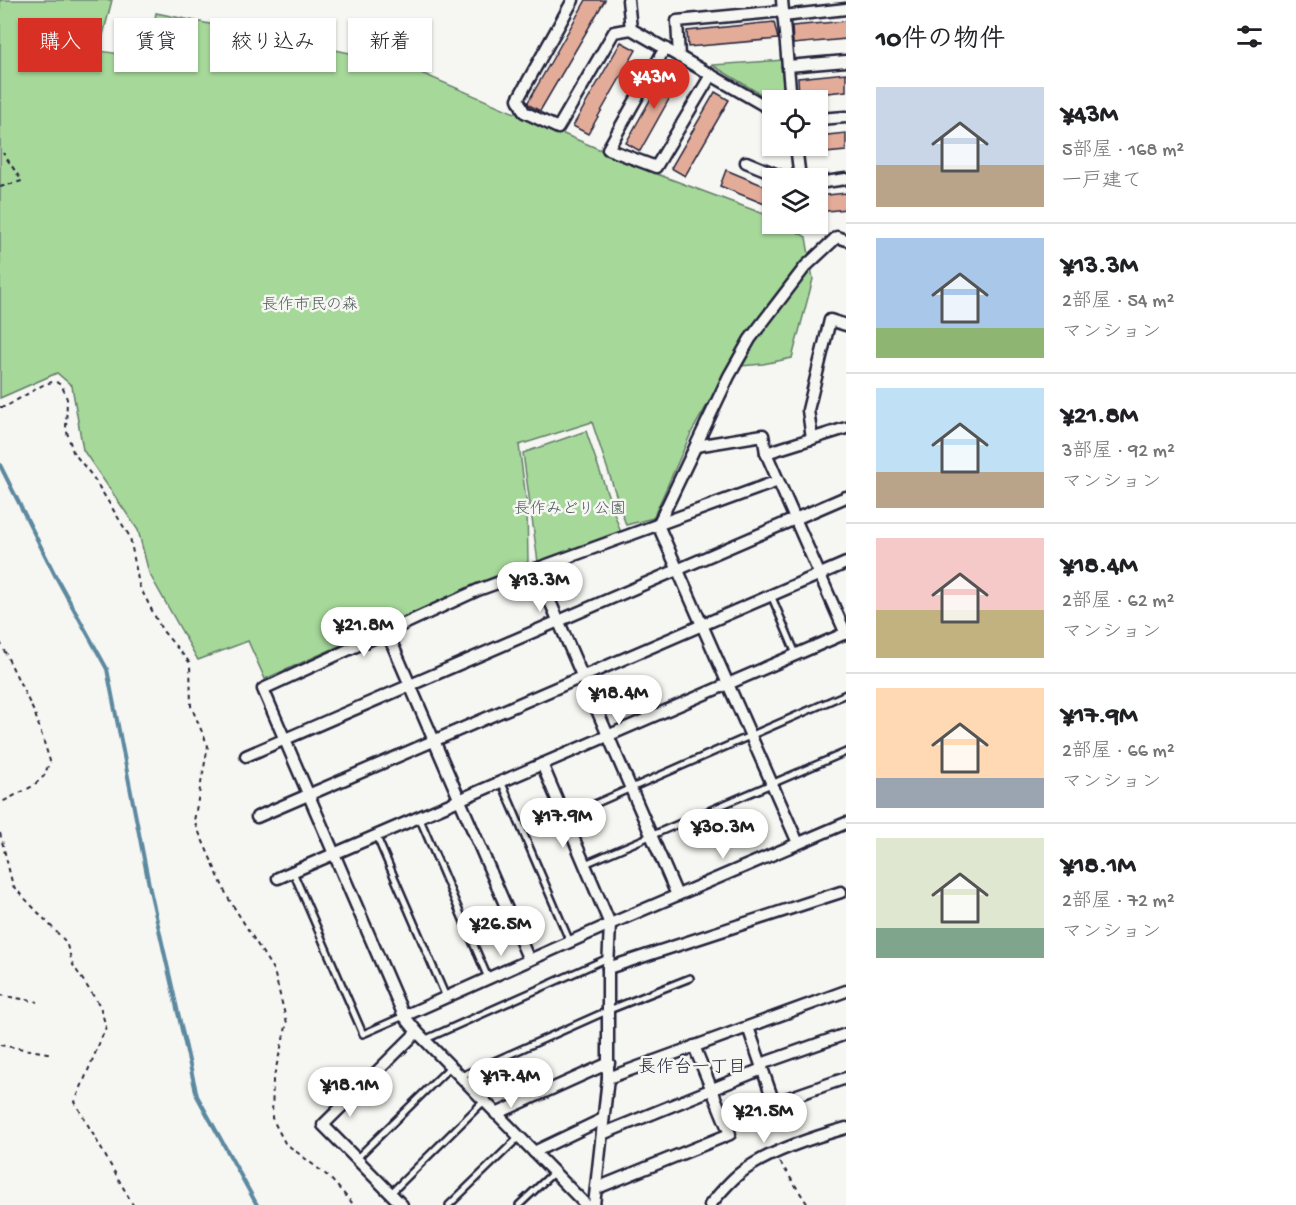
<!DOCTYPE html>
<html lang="ja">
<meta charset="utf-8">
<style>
body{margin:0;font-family:"Gochi Hand","Klee One",sans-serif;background:#f2f2f2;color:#202124;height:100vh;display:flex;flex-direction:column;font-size:22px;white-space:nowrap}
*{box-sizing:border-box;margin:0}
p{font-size:20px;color:#757577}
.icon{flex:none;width:33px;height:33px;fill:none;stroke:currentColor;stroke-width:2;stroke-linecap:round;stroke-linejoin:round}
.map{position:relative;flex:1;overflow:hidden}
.side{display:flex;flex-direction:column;background:#fff;width:450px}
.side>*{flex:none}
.banner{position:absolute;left:18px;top:18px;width:570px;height:54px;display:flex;gap:12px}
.tools{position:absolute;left:762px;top:90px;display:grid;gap:12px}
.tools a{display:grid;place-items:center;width:66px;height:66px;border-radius:0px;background:#fff;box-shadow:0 2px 4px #0004;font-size:30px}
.price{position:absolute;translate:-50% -51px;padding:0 14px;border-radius:21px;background:#fff;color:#222;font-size:20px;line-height:39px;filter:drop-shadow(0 2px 3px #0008)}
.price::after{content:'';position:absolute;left:50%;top:36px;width:18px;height:14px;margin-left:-9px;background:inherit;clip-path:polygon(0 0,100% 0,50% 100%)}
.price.current{background:#d93025;color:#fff}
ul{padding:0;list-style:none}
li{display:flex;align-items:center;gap:18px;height:150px;padding:0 30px}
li+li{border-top:2px solid #e0e0e0}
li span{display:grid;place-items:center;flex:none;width:168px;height:120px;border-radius:0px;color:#555}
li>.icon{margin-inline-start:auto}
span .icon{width:72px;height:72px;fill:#fffc;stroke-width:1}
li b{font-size:26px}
h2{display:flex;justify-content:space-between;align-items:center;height:72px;padding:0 30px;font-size:26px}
.chip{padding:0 21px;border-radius:0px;background:#fff;box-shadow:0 2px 4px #0004;font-size:21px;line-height:54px}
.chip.current{background:#d93025;color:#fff}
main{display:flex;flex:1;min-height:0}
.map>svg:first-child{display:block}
.green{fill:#a6d89a;stroke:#647d6a;stroke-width:1.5}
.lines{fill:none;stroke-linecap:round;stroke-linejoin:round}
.stream{stroke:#5c89a0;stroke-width:4}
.building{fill:#e3ac99;stroke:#22223b;stroke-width:1.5}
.lane-casing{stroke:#22223b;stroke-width:10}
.street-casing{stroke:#22223b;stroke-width:15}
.path{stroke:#22223b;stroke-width:2;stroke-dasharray:4.5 4.5;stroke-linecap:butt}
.lane{stroke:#f6f6f2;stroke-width:5}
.street{stroke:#f6f6f2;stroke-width:10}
.labels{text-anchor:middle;stroke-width:5;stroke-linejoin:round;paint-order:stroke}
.park-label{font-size:16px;fill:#4a5958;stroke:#f6f6f2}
.neighbourhood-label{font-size:18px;fill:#22223b;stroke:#f6f6f2}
</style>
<main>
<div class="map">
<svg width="846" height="1205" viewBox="0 0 846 1205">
<rect width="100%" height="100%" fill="#f6f6f2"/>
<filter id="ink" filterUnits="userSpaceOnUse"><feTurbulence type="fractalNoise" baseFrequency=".0167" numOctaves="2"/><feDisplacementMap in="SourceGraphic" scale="12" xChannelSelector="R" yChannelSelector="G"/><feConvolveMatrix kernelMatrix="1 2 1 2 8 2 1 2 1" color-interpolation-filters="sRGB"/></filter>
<g filter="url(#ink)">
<g class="green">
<polygon points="0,0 112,0 99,51 148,58 156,13 398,63 657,174 772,217 772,224 784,224 806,237 813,279 792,358 763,364 729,367 692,431 653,518 626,525 592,422 519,445 527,507 528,562 265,679 248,641 198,660 149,573 138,530 83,450 72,386 57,373 0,398"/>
<polygon points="784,60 787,100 772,101 712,65"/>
<polygon points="586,431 621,533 538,562 523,453"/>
</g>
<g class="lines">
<polyline class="stream" points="0,465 55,575 107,669 150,890 197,1096 257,1205"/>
</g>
<g class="building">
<polygon points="586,0 605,0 540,111 529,105 528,102"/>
<polygon points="846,21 846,39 793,44 792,26"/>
<polygon points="774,22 778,39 688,47 687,31"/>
<polygon points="621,42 636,50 588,134 573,126"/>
<polygon points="668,68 682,76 640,151 626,143"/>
<polygon points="846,73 846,91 799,96 798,78"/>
<polygon points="715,92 729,100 685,176 671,168"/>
<polygon points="846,133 846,151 805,155 803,146 818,146 818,136"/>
<polygon points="726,170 772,189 772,207 720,186"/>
<polygon points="846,193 846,209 818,212 818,196"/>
</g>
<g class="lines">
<defs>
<g id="lane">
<polyline points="771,595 796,654"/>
<polyline points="501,781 570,942"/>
<polyline points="419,817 488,978"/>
<polyline points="565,817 846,694"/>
<polyline points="376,835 446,997"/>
<polyline points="585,864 846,752"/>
<polyline points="293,872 363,1034 404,1016"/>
<polyline points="424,1040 608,958"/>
<polyline points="461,1076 609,1010 690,978"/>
<polyline points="356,1159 450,1067"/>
<polyline points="391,1193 484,1101"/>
<polyline points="449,1205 519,1137"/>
<polyline points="519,1205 554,1172"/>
</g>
<g id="street">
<polyline points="573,0 518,99 524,112 558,128 614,32 631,29"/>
<polyline points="628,0 631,29 772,110"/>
<polyline points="782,0 791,100"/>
<polyline points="783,16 846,9"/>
<polyline points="665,48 608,149 656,167 711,75"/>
<polyline points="679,57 677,21 783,11"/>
<polyline points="788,66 846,61"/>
<polyline points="818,119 846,117"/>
<polyline points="796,146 800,178"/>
<polyline points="746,162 785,178"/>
<polyline points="818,183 846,179"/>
<polyline points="812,439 808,410 830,320 846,325"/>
<polyline points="696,446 763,435 766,453 846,634"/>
<polyline points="766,453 846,428"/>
<polyline points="536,569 677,895"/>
<polyline points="387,632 529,960"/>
<polyline points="246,756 846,497"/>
<polyline points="542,764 610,924 608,968 608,1078 594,1205"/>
<polyline points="257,817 846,563"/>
<polyline points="798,843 658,525 729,376 750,339 805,267 837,237 846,240"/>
<polyline points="278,878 846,633"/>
<polyline points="608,968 841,892"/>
<polyline points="404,1016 610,924 846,823"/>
<polyline points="748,1027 774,1103 846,1078"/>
<polyline points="761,1064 846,1034"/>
<polyline points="608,1078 846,991"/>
<polyline points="496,1114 609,1063"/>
<polyline points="602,1134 762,1069"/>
<polyline points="534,1152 603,1119"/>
<polyline points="597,1188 730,1134 694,1046"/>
<polyline points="402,1205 323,1125 417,1032"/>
<polyline points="586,1205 417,1032 404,1016 263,689 478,590 778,481"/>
<path d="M710 1205C719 1194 728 1183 739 1174 765 1153 814 1137 846 1128"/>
</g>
</defs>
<use href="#lane" class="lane-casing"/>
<use href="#street" class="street-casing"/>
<g class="path">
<polyline points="0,187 22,181 3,153"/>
<polyline points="0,407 5,407 43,385 55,381 62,386 67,399 66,429 73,452 93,477 130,537 139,585 162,630 190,663 191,706 208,746 194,821 227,896 274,971 287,1023 273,1080 272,1118 285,1143 329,1177 354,1205"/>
<polyline points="0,642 35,714 50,761 44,776 33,786 0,803"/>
<polyline points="0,833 13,886 66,942 73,965 100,1006 106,1027 75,1102 133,1205"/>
<polyline points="0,995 38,1002"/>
<polyline points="0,1045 53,1054"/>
<polyline points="780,1162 808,1205"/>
</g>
<use href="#lane" class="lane"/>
<use href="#street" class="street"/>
</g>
</g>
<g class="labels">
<g class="park-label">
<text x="310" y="309">長作市民の森</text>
<text x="570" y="513">長作みどり公園</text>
</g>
<g class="neighbourhood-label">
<text x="692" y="1072">長作台一丁目</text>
</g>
</g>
</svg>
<div class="tools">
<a><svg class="icon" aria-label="locate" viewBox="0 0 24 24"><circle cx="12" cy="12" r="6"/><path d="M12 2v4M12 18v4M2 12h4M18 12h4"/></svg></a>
<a><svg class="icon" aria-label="layers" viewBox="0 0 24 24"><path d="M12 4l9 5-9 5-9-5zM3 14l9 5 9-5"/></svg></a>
</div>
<b class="price current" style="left:654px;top:110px">¥43M</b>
<b class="price" style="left:540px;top:613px">¥13.3M</b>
<b class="price" style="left:364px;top:658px">¥21.8M</b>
<b class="price" style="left:619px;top:726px">¥18.4M</b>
<b class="price" style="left:563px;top:849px">¥17.9M</b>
<b class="price" style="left:723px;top:860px">¥30.3M</b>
<b class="price" style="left:501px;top:957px">¥26.5M</b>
<b class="price" style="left:511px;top:1109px">¥17.4M</b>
<b class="price" style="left:350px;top:1118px">¥18.1M</b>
<b class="price" style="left:764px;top:1144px">¥21.5M</b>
<div class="banner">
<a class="chip current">購入</a>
<a class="chip">賃貸</a>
<a class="chip">絞り込み</a>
<a class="chip">新着</a>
</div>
</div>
<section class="side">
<h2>10件の物件<svg class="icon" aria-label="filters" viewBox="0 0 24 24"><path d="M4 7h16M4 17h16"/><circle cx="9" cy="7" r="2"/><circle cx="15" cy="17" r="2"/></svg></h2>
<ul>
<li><span style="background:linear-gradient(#c9d6e8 65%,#b9a48a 0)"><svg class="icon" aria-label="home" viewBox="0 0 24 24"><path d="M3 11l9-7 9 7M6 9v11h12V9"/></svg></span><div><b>¥43M</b><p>5部屋 · 168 m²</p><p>一戸建て</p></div></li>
<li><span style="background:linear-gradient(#a9c7e8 75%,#8fb573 0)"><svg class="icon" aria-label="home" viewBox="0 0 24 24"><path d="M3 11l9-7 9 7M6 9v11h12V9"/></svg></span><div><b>¥13.3M</b><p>2部屋 · 54 m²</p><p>マンション</p></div></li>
<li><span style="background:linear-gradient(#bfe0f5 70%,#b9a48a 0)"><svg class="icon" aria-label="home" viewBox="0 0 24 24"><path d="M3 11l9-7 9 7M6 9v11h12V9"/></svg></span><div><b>¥21.8M</b><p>3部屋 · 92 m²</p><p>マンション</p></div></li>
<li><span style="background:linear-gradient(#f6c9c9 60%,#c2b280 0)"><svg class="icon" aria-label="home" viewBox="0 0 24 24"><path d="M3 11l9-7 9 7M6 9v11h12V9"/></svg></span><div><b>¥18.4M</b><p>2部屋 · 62 m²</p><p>マンション</p></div></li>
<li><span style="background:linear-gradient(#ffd9b3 75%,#9aa5b1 0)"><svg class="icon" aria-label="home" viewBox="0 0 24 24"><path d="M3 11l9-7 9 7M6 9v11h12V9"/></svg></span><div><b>¥17.9M</b><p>2部屋 · 66 m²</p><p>マンション</p></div></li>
<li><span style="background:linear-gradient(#dfe7d0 75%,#7fa58c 0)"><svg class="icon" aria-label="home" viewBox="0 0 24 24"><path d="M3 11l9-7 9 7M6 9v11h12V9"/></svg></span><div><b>¥18.1M</b><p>2部屋 · 72 m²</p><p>マンション</p></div></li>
</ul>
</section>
</main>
